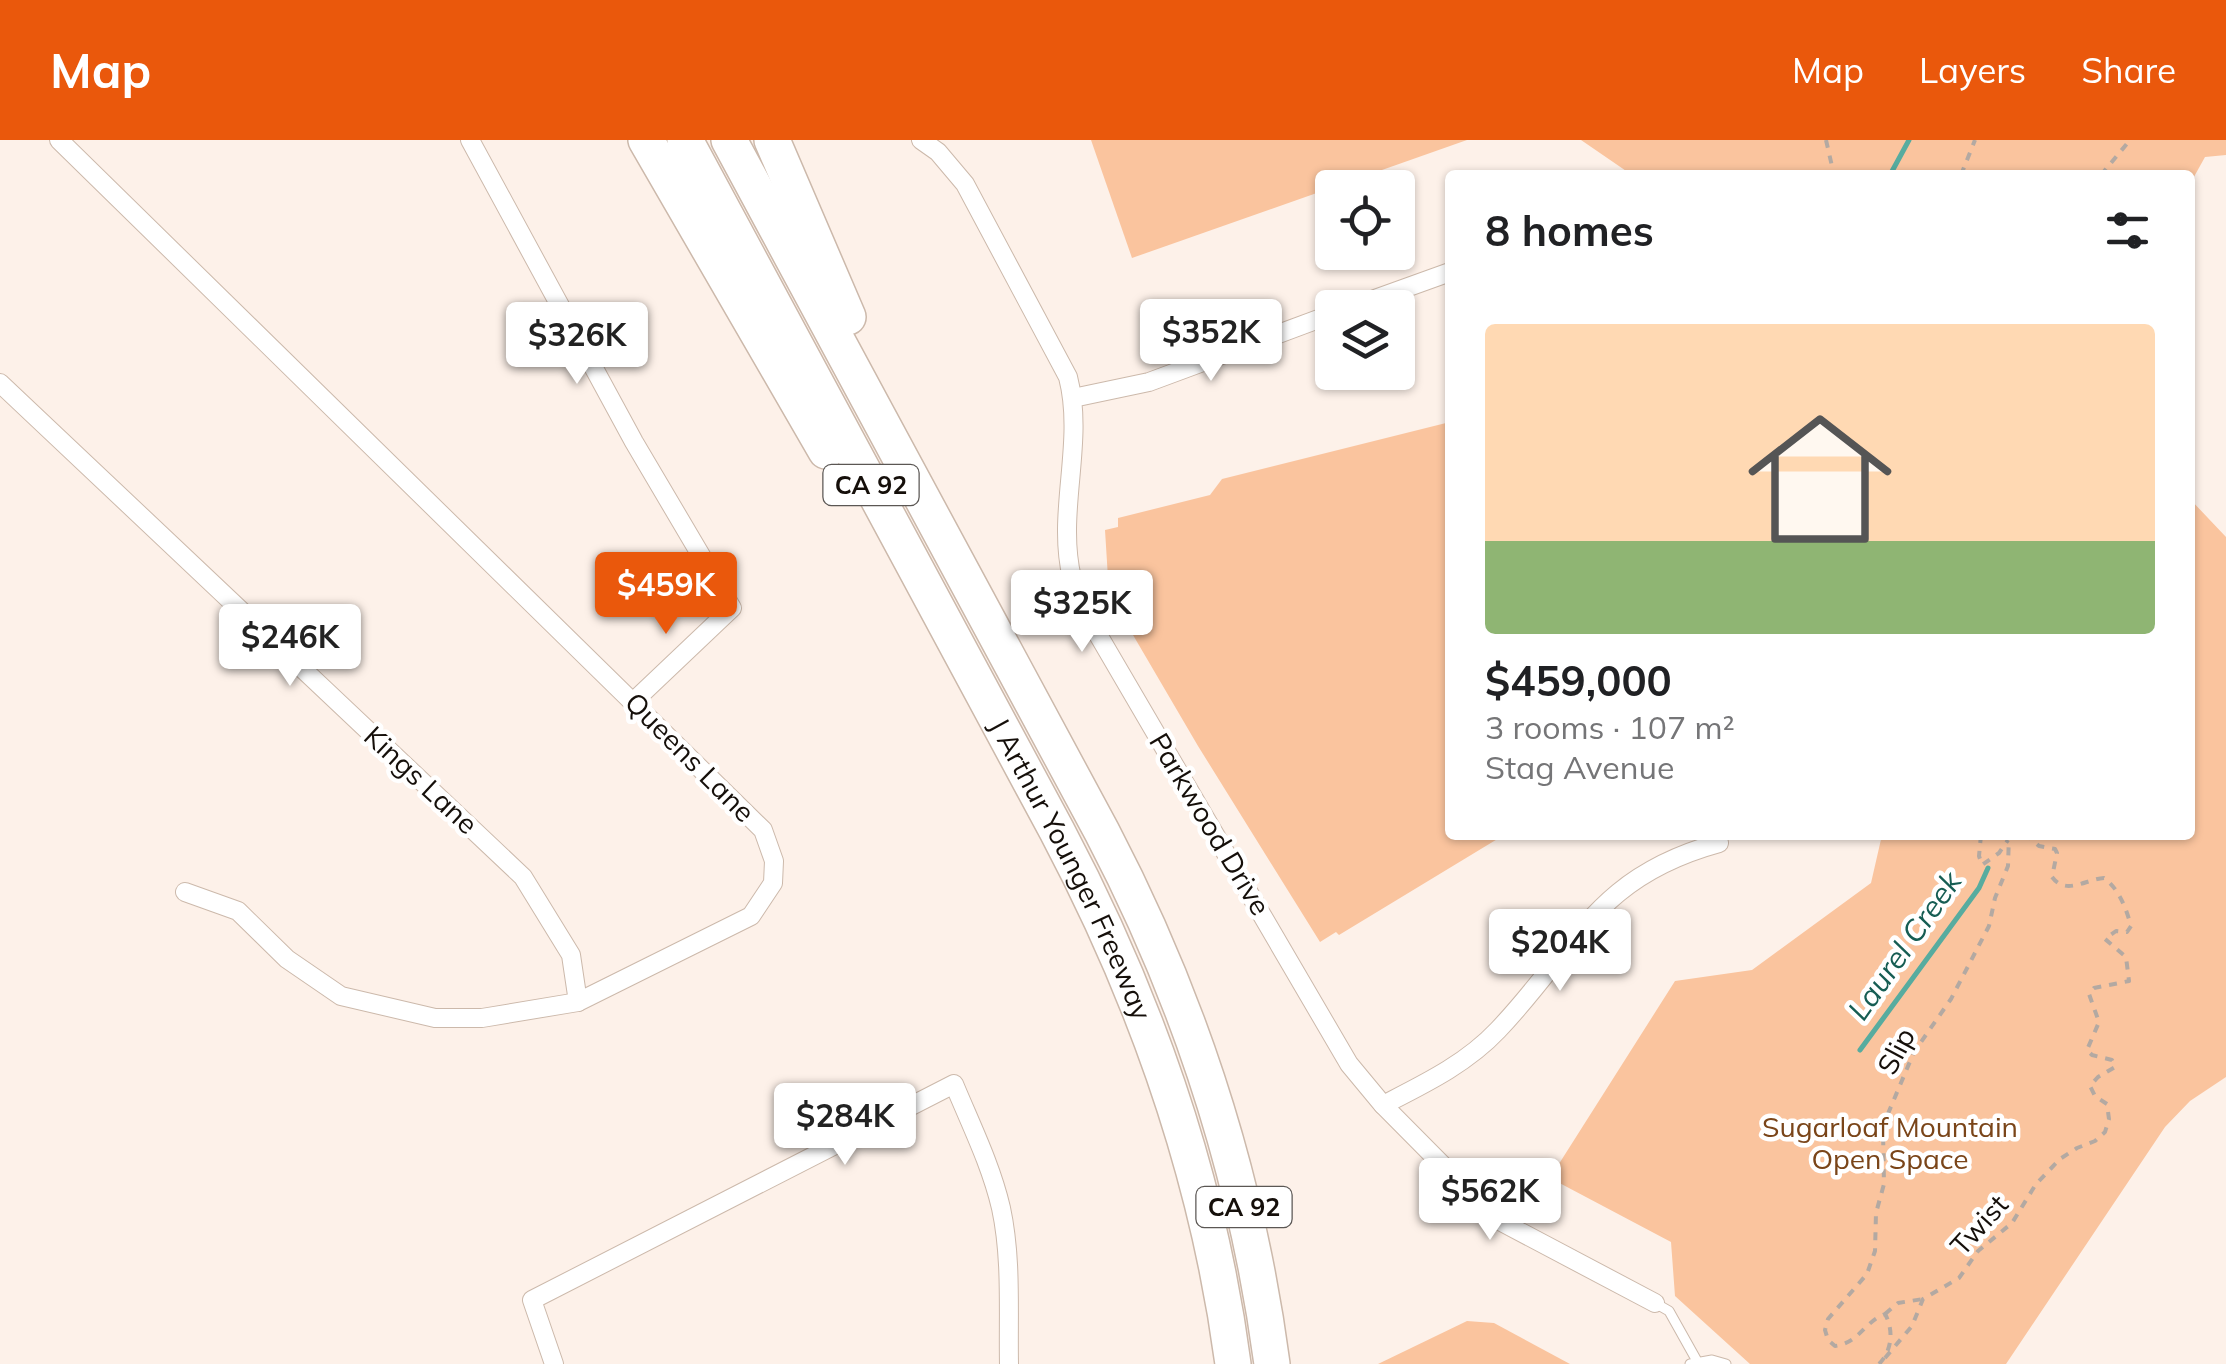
<!DOCTYPE html>
<meta charset="utf-8">
<style>
body{margin:0;font-family:Mulish,sans-serif;background:#f6f6f6;color:#202124;height:100vh;display:flex;flex-direction:column;font-size:38px;white-space:nowrap}
*{box-sizing:border-box;margin:0}
p{font-size:32px;color:#757577}
.icon{flex:none;width:55px;height:55px;fill:none;stroke:currentColor;stroke-width:2;stroke-linecap:round;stroke-linejoin:round}
.map{position:relative;flex:1;overflow:hidden}
.panel{position:absolute;left:1445px;top:30px;width:750px;height:670px;display:flex;flex-direction:column;background:#fff;border-radius:10px;box-shadow:0 2px 8px #0004}
.panel>*{flex:none}
.controls{position:absolute;left:1315px;top:30px;display:grid;gap:20px}
.controls a{display:grid;place-items:center;width:100px;height:100px;border-radius:10px;background:#fff;box-shadow:0 2px 8px #0004;font-size:50px}
.price{position:absolute;translate:-50% -85px;padding:0 22px;border-radius:10px;background:#fff;color:#222;font-size:32px;line-height:65px;filter:drop-shadow(0 2px 5px #0008)}
.price::after{content:'';position:absolute;left:50%;top:60px;width:30px;height:22px;margin-left:-15px;background:inherit;clip-path:polygon(0 0,100% 0,50% 100%)}
.price.on{background:#ea580c;color:#fff}
ul{padding:0;list-style:none}
li{display:grid;align-content:center;gap:20px;height:530px;padding:0 40px}
li span{display:grid;place-items:center;height:310px;border-radius:10px;color:#555}
li>.icon{margin-inline-start:auto}
span .icon{width:180px;height:180px;fill:#fffc;stroke-width:1}
li b{font-size:42px}
h2{display:flex;justify-content:space-between;align-items:center;height:120px;padding:0 40px;font-size:42px}
header{display:flex;align-items:center;gap:60px;box-sizing:border-box;height:140px;padding:0 50px;background:#ea580c;color:#fff}
header strong{font-size:48px}
nav{display:flex;gap:55px;margin-inline-start:auto;font-size:35px}
.map>svg:first-child{display:block}
.green{fill:#fac49e}
.lines{fill:none;stroke-linecap:round;stroke-linejoin:round}
.stream{stroke:#57ac9f;stroke-width:5}
.service-casing{stroke:#ccb9ab;stroke-width:11}
.minor-casing{stroke:#ccb9ab;stroke-width:20}
.motorway-casing{stroke:#ccb9ab;stroke-width:38}
.path{stroke:#b3a9a2;stroke-width:4;stroke-dasharray:8 8;stroke-linecap:butt}
.service{stroke:#fff;stroke-width:9}
.minor{stroke:#fff;stroke-width:18}
.motorway{stroke:#fff;stroke-width:35}
.labels{text-anchor:middle;stroke-width:9;stroke-linejoin:round;paint-order:stroke}
.shield{fill:#fff;stroke:#5b5754;stroke-width:2.5}
.shield-label{font-size:25px;font-weight:bold;fill:#150f0a}
.street-label{font-size:28px;fill:#150f0a;stroke:#fff}
.park-label{font-size:28px;fill:#7a4519;stroke:#fff}
.water-label{font-size:30px;font-style:italic;fill:#165d53;stroke:#fff}
</style>
<header>
<strong>Map</strong>
<nav><a>Map</a><a>Layers</a><a>Share</a></nav>
</header>
<div class="map">
<svg width="2226" height="1224" viewBox="0 0 2226 1224">
<rect width="100%" height="100%" fill="#fdf1e9"/>
<g class="green">
<polygon points="1091,0 1467,0 1132,118"/>
<polygon points="1581,0 2226,0 2226,15 2205,17 2190,44 2190,35 1632,35"/>
<polygon points="1450,282 1450,695 1504,695 1339,795 1336,792 1320,802 1198,606 1109,454 1105,390 1118,387 1118,378 1210,355 1222,339"/>
<polygon points="2190,359 2226,397 2226,937 2190,961 2165,987 2006,1224 1750,1224 1675,1156 1671,1102 1550,1038 1675,841 1752,830 1871,743 1882,695 2190,695"/>
<polygon points="1467,1181 1494,1183 1570,1224 1378,1224"/>
</g>
<g class="lines">
<g class="stream">
<polyline points="1890,35 1909,0"/>
<polyline points="1860,910 1979,748 1988,728"/>
</g>
<defs>
<g id="service">
<polyline points="1655,1163 1669,1171 1697,1221"/>
<polyline points="1690,1224 1712,1220 1726,1224"/>
</g>
<g id="minor">
<polyline points="59,0 763,690 774,721 773,743 751,776 578,862 482,878 435,878 341,856 287,819 238,771 185,752"/>
<polyline points="470,0 634,302 732,468 634,561"/>
<path d="M921 0 938 12 965 44 1068 237C1085 303 1056 372 1072 438 1075 450 1081 463 1086 474L1349 924 1383 965 1496 1079 1655 1163"/>
<polyline points="1350,168 1450,132"/>
<polyline points="0,243 523,737 571,815 578,862"/>
<polyline points="1073,258 1149,242 1332,174"/>
<path d="M1383 965C1424 944 1466 924 1498 890 1578 806 1595 737 1719 703"/>
<path d="M554 1224 532 1160 954 944C971 985 991 1025 1001 1068 1012 1119 1008 1173 1009 1224"/>
</g>
<g id="motorway">
<polyline points="646,0 826,311"/>
<path id="s1" d="M685 0 1057 691C1146 859 1208 1035 1233 1224"/>
<path d="M729 0 1102 692C1190 860 1247 1036 1272 1224"/>
<polyline points="772,0 848,177"/>
</g>
</defs>
<use href="#service" class="service-casing"/>
<use href="#minor" class="minor-casing"/>
<use href="#motorway" class="motorway-casing"/>
<g class="path">
<polyline points="1826,0 1834,35"/>
<polyline points="1961,35 1975,0"/>
<polyline points="2101,35 2130,0"/>
<polyline points="1981,695 1979,716 1982,725 1999,713 2008,700"/>
<polyline points="1885,1174 1898,1163 1923,1159"/>
<path d="M1885 1218 1912 1186 1923 1159 1959 1138 1978 1111 2012 1083 2036 1044 2060 1019 2077 1008 2095 1001 2105 992 2109 979 2107 964 2095 956 2090 946 2098 937 2115 927 2112 920 2092 915 2087 910 2099 882 2089 854 2094 848 2129 841 2126 817 2105 799 2116 791 2127 792 2131 786C2126 768 2119 749 2104 738 2086 739 2066 756 2052 737L2057 713 2055 709 2039 706 2027 695"/>
<path d="M1879 1224C1892 1211 1894 1190 1885 1174 1864 1182 1859 1203 1835 1206L1828 1200 1825 1190 1828 1179 1867 1134 1875 1111 1876 1073 1884 1044 1883 991 1887 976 1914 912 1951 859 1989 786 1995 758 2008 726 2009 695"/>
</g>
<use href="#service" class="service"/>
<use href="#minor" class="minor"/>
<use href="#motorway" class="motorway"/>
</g>
<g class="labels">
<g class="shield">
<rect x="823.5" y="325" width="95" height="40" rx="8"/>
<rect x="1196.5" y="1047" width="95" height="40" rx="8"/>
</g>
<g class="shield-label">
<text x="871" y="354">CA 92</text>
<text x="1244" y="1076">CA 92</text>
</g>
<g class="street-label">
<text transform="translate(690 617) rotate(45)" y="10">Queens Lane</text>
<text transform="translate(421 640) rotate(43)" y="10">Kings Lane</text>
<text transform="translate(1210 684) rotate(59)" y="10">Parkwood Drive</text>
<text dy="10" stroke="none"><textPath href="#s1" startOffset="825">J Arthur Younger Freeway</textPath></text>
<text transform="translate(1896 911) rotate(-62)" y="10">Slip</text>
<text transform="translate(1979 1085) rotate(-48)" y="10">Twist</text>
</g>
<g class="park-label">
<text x="1890" y="997">Sugarloaf Mountain<tspan x="1890" dy="32">Open Space</tspan></text>
</g>
<g class="water-label">
<text transform="translate(1905 806) rotate(-55)" y="10">Laurel Creek</text>
</g>
</g>
</svg>
<div class="controls">
<a><svg class="icon" aria-label="locate" viewBox="0 0 24 24"><circle cx="12" cy="12" r="6"/><path d="M12 2v4M12 18v4M2 12h4M18 12h4"/></svg></a>
<a><svg class="icon" aria-label="layers" viewBox="0 0 24 24"><path d="M12 4l9 5-9 5-9-5zM3 14l9 5 9-5"/></svg></a>
</div>
<b class="price" style="left:1211px;top:244px">$352K</b>
<b class="price" style="left:577px;top:247px">$326K</b>
<b class="price on" style="left:666px;top:497px">$459K</b>
<b class="price" style="left:1082px;top:515px">$325K</b>
<b class="price" style="left:290px;top:549px">$246K</b>
<b class="price" style="left:1560px;top:854px">$204K</b>
<b class="price" style="left:845px;top:1028px">$284K</b>
<b class="price" style="left:1490px;top:1103px">$562K</b>
<section class="panel">
<h2>8 homes<svg class="icon" aria-label="filters" viewBox="0 0 24 24"><path d="M4 7h16M4 17h16"/><circle cx="9" cy="7" r="2"/><circle cx="15" cy="17" r="2"/></svg></h2>
<ul>
<li><span style="background:linear-gradient(#ffd9b3 70%,#8fb573 0)"><svg class="icon" aria-label="home" viewBox="0 0 24 24"><path d="M3 11l9-7 9 7M6 9v11h12V9"/></svg></span><div><b>$459,000</b><p>3 rooms · 107 m²</p><p>Stag Avenue</p></div></li>
</ul>
</section>
</div>
